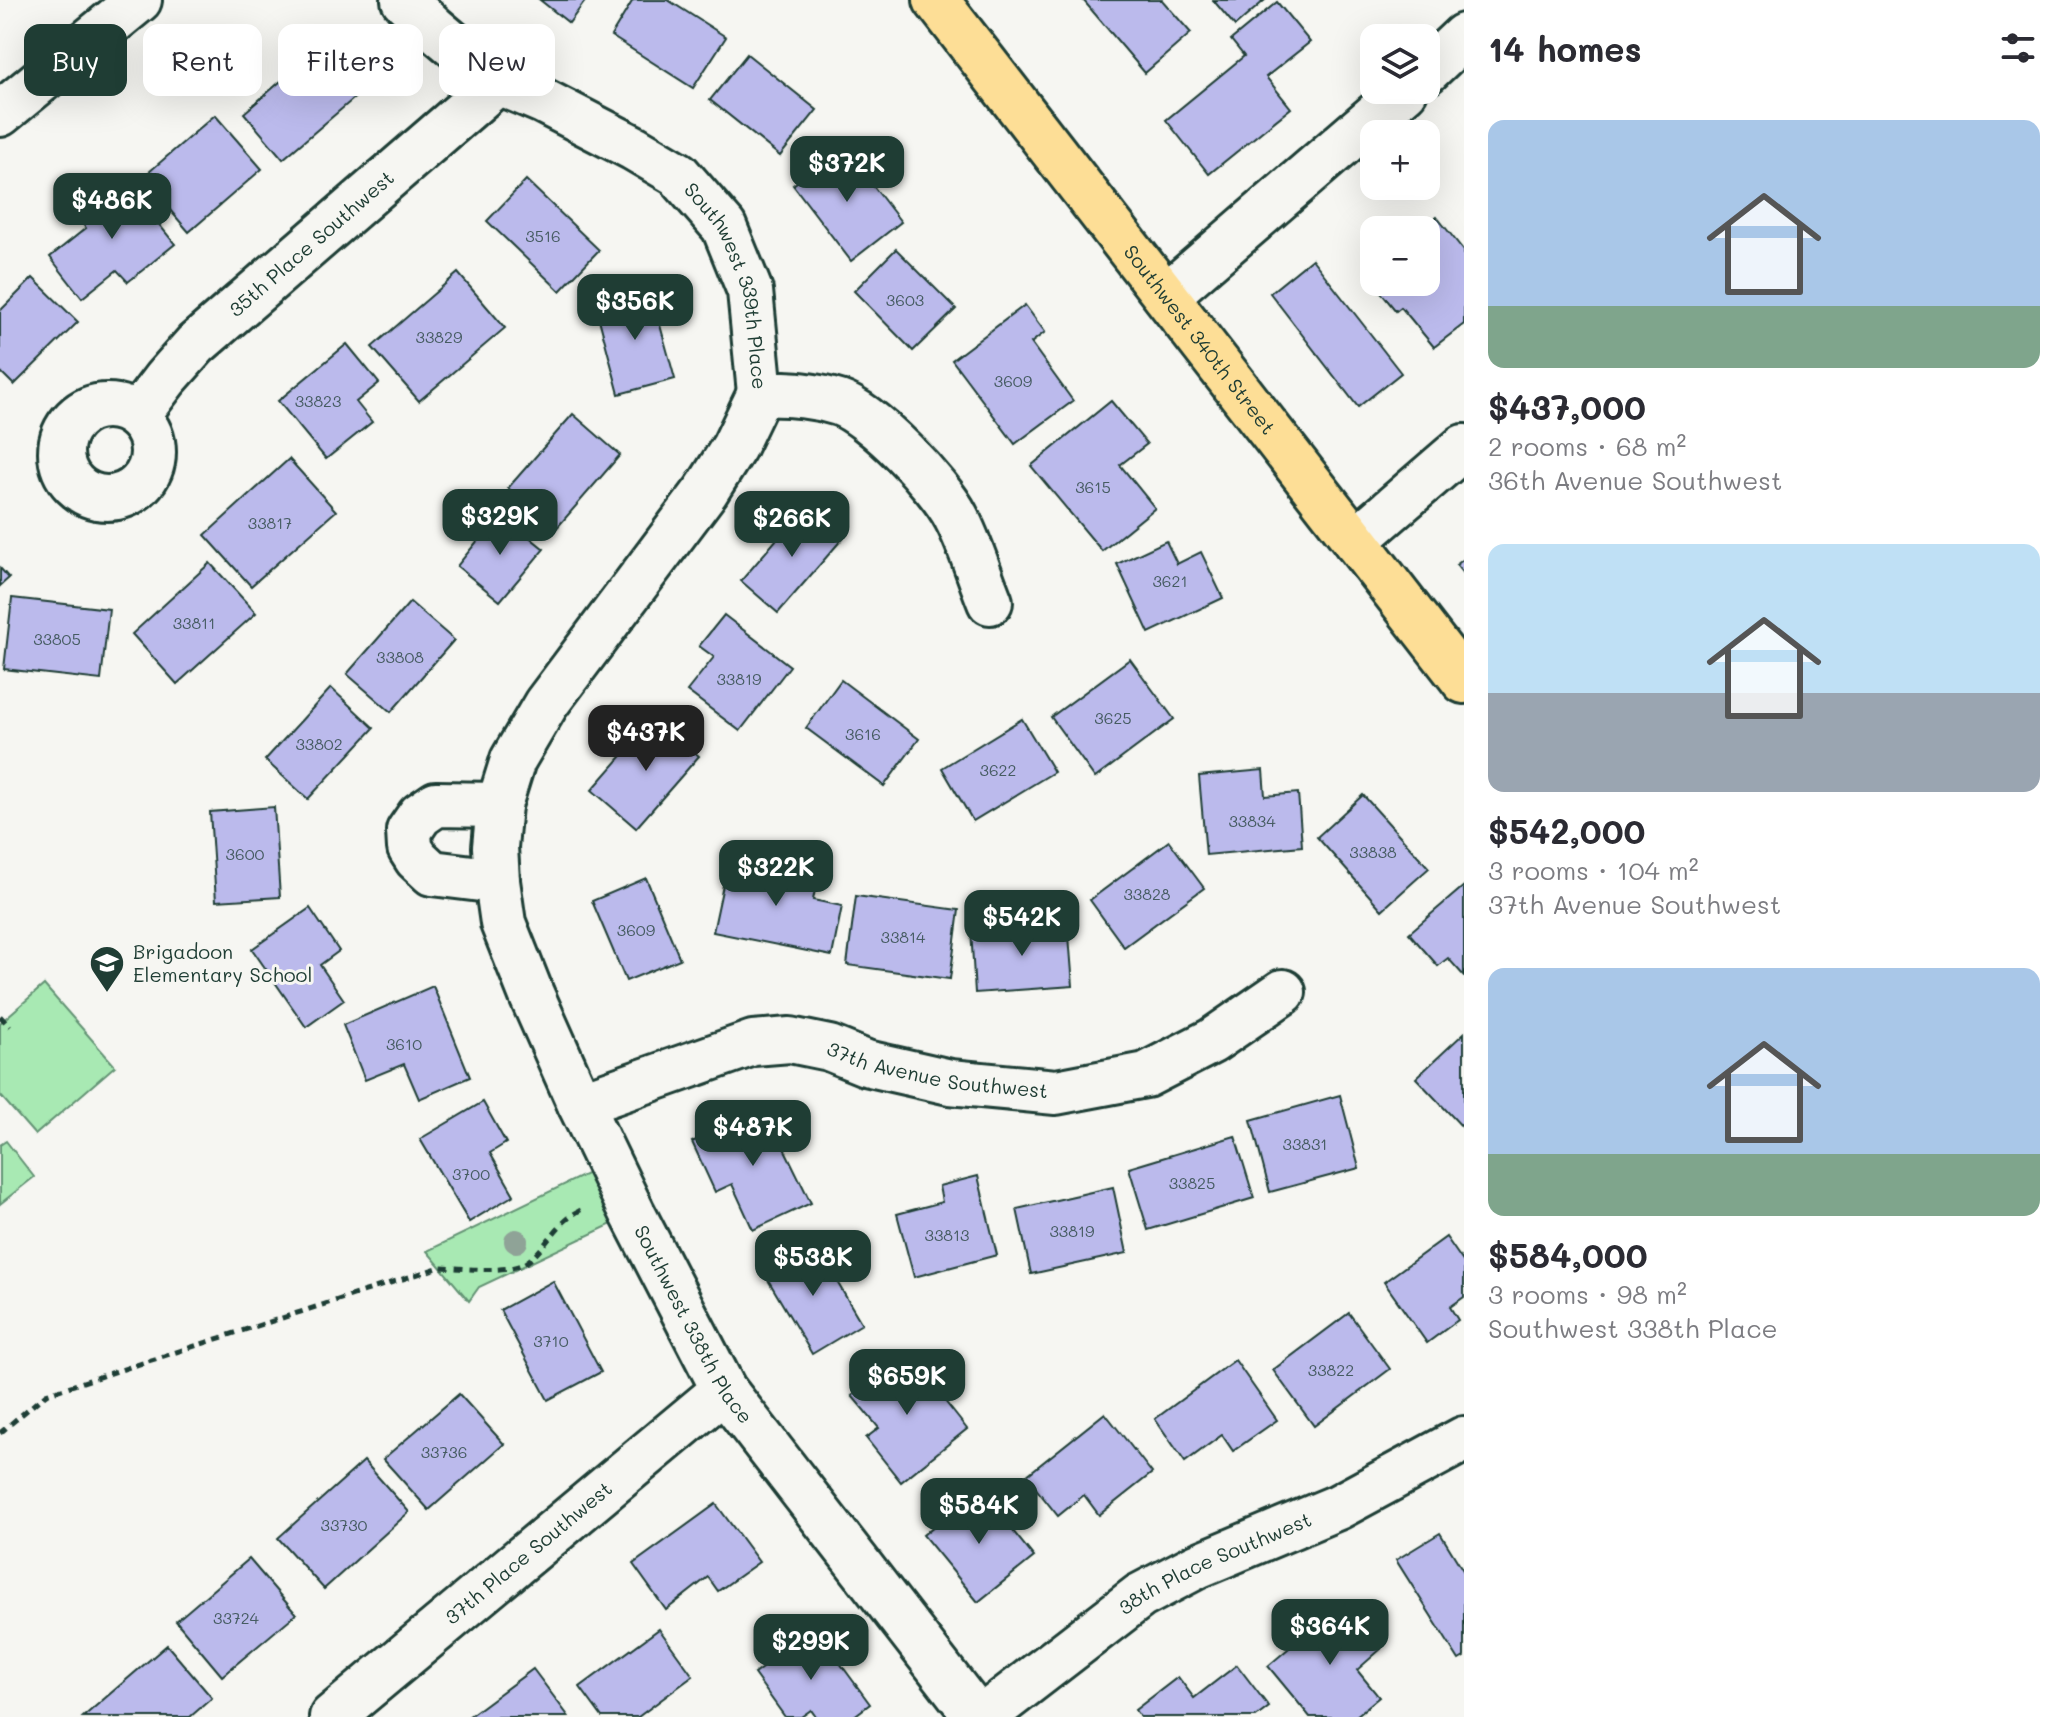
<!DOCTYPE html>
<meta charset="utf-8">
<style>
body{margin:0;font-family:Mali,sans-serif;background:#f7f7f7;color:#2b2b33;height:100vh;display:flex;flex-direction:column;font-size:30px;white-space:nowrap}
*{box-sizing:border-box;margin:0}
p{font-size:26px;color:#7c7c81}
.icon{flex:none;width:44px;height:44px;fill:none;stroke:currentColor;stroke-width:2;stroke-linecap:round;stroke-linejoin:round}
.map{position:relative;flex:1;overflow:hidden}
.drawer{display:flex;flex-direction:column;background:#fff;width:600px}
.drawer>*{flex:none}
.hud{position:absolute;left:24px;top:24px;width:760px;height:72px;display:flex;gap:16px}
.tools{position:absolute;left:1360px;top:24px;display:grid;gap:16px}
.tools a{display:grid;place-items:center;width:80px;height:80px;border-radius:16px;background:#fff;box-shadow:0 8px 32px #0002;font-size:40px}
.price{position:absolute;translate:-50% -68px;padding:0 18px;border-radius:16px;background:#1f3d34;color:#fff;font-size:26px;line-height:52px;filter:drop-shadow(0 2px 4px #0008)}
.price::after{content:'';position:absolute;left:50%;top:48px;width:24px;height:18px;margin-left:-12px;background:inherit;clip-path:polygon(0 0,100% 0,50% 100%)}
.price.active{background:#222;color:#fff}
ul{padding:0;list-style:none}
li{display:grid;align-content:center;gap:16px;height:424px;padding:0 24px}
li span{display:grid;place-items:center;height:248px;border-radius:16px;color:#555}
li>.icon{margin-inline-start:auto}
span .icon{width:144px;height:144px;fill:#fffc;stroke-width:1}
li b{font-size:34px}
h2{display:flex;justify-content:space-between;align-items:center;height:96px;padding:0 24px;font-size:34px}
.pill{padding:0 28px;border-radius:16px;background:#fff;box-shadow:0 8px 32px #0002;font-size:28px;line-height:72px}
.pill.active{background:#1f3d34;color:#fff}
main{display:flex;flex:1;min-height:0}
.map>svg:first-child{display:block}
.green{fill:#a8e9b3;stroke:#649374;stroke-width:2}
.building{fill:#bbbaec;stroke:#1f3d34;stroke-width:2}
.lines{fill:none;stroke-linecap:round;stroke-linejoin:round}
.minor-casing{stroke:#1f3d34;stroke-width:50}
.major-casing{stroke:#1f3d34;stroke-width:50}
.path{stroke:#1f3d34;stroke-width:5;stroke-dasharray:8 6;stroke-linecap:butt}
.minor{stroke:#f6f6f2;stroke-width:44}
.major{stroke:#fdde96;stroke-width:44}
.tree{fill:#8fa397}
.labels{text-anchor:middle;stroke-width:6;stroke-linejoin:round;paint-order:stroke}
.number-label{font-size:16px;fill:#465c62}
.street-label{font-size:20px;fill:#1f3d34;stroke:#f6f6f2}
.poi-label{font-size:20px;fill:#1f3d34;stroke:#f6f6f2;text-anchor:start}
</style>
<main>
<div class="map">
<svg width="1464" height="1717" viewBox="0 0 1464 1717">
<rect width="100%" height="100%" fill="#f6f6f2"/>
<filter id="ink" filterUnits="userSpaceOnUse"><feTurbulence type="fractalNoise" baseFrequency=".0125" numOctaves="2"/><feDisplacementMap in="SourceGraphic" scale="16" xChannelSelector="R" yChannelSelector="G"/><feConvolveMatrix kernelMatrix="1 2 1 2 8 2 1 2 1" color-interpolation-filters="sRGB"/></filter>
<g filter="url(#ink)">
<g class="green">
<polygon points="44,985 115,1066 35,1135 0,1095 0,1023"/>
<polygon points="6,1141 34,1177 0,1204 0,1145"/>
<polygon points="609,1163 633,1214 479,1287 469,1301 427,1251"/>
</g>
<g class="building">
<polygon points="540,0 586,0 569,23"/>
<polygon points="633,0 668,0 726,37 693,88 611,36"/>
<polygon points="1083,0 1162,0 1191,33 1145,73"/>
<polygon points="1213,0 1265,0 1235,26"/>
<polygon points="1277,2 1310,42 1266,77 1291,108 1209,174 1166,120 1244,56 1231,40"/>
<polygon points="318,49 358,95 283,159 244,113"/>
<polygon points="747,54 817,110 780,156 710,100"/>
<polygon points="215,115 262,169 189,232 142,178"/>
<polygon points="843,147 901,222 851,261 793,185"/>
<polygon points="123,180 175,244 128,282 117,270 82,298 50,257 86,228 77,217"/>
<polygon points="526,180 599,250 560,291 487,221"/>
<polygon points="1437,217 1464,251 1464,324 1434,347 1401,307 1396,311 1366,274 1374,268 1374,282 1426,282 1426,230 1421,230"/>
<polygon points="896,249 956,309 913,351 854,291"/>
<polygon points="1312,259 1401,373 1358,407 1270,293"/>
<polygon points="458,273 505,328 419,401 372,347"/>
<polygon points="33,278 78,322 14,385 0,371 0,311"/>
<polygon points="650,289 675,379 619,394 595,304"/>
<polygon points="1025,305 1045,332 1031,343 1073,401 1015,444 952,360"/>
<polygon points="347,344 379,383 356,402 372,422 326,459 278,401"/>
<polygon points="1111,401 1147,444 1120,465 1155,508 1102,551 1031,466"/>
<polygon points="573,414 620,455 555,530 508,488"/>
<polygon points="289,459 336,511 251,586 205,535"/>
<polygon points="806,505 843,538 778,613 741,581"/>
<polygon points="500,513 544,549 500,601 457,566"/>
<polygon points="1166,541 1177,564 1201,552 1223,598 1149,633 1117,564"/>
<polygon points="1464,559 1464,575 1456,565"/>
<polygon points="210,563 256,613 177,684 132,634"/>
<polygon points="0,568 9,578 0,586"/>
<polygon points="12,598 109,609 101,680 4,669"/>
<polygon points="410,602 454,640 391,712 347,674"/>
<polygon points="724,615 790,666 740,731 687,691 714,657 699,646"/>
<polygon points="1130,659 1174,719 1095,778 1051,717"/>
<polygon points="841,680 919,739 884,786 806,728"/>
<polygon points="331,688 374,728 308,799 265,760"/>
<polygon points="655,718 699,756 636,828 592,790"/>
<polygon points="1022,719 1054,772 973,821 942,768"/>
<polygon points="1263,770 1265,796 1298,793 1302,846 1206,855 1199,776"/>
<polygon points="1363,795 1429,868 1382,910 1317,837"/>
<polygon points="274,807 280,897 216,901 210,812"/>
<polygon points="1169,841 1204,888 1124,947 1090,900"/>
<polygon points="729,857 818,875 813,900 842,906 832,956 713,932"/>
<polygon points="646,878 680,959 626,981 592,901"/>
<polygon points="1464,886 1464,976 1448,958 1438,966 1409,933"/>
<polygon points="856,896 959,910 950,979 847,965"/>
<polygon points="310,908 339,951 320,965 344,1000 306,1027 252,949"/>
<polygon points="1068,923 1073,986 975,993 971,930"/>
<polygon points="433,986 470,1077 419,1099 404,1064 365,1080 343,1025"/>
<polygon points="1464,1033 1464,1129 1416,1078"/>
<polygon points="1340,1095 1359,1168 1270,1192 1251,1120"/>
<polygon points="483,1102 506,1143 490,1153 514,1195 469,1222 420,1139"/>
<polygon points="764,1107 811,1203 753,1230 732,1184 715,1192 692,1142"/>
<polygon points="1235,1136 1254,1198 1148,1230 1129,1168"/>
<polygon points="978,1176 997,1255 914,1277 897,1214 942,1202 939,1186"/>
<polygon points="1113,1187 1127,1253 1031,1274 1017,1209"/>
<polygon points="1446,1237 1464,1263 1464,1297 1450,1307 1458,1320 1427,1343 1384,1282"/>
<polygon points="814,1243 862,1324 812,1354 764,1273"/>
<polygon points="553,1281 601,1372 548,1400 500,1310"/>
<polygon points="1349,1313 1390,1369 1314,1426 1273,1370"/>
<polygon points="906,1352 967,1429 901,1482 866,1438 879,1428 852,1396"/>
<polygon points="1235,1360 1277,1420 1233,1451 1222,1435 1185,1462 1155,1419"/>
<polygon points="459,1394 504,1444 429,1510 383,1459"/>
<polygon points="1105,1413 1152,1473 1099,1515 1084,1495 1058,1516 1026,1476"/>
<polygon points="364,1461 409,1512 324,1589 278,1538"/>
<polygon points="979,1489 1034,1557 978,1602 923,1535"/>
<polygon points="716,1504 759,1562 718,1591 708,1577 666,1610 633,1564"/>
<polygon points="1440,1533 1464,1572 1464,1657 1459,1660 1396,1560"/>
<polygon points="249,1559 296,1614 222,1676 176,1621"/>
<polygon points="1343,1602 1381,1649 1357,1670 1379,1697 1355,1717 1310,1717 1268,1666"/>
<polygon points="659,1629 693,1676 638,1717 602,1717 580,1687"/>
<polygon points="815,1629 870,1704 853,1717 816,1717 811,1710 801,1717 785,1717 754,1674"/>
<polygon points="167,1645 212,1698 190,1717 83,1717"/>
<polygon points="1237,1665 1269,1707 1256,1717 1140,1717 1135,1710 1178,1677 1194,1698"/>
<polygon points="533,1669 569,1717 468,1717"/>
</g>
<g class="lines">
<defs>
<g id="minor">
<path id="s1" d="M404 0 435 29 498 82 543 101 634 148 678 174 724 227 750 291 760 393C789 394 811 394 839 403 872 414 940 485 956 517 970 543 979 575 990 602"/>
<polyline points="1426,72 1464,36"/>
<polyline points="0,114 139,0"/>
<polyline points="1166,296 1405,90"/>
<path id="s2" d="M760 393 734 447 706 491 546 704 513 760 499 805 495 847 497 881 503 923 532 996 580 1104 633 1214 724 1390 977 1717"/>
<circle cx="107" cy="452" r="46"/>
<path id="s3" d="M137 416 165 379 196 344 498 82"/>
<polyline points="1355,541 1464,447"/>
<polyline points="497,881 432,873 417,859 410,848 409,831 420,815 436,804 499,805"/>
<path id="s4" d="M580 1104 753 1043 790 1040 829 1048 866 1063 950 1082 1056 1092 1146 1075 1212 1041 1283 992"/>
<path id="s5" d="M332 1717 724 1390"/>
<path id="s6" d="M983 1717 1140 1596 1197 1566 1338 1507 1464 1439"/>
</g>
<g id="major">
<path id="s7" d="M936 0 1464 681"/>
</g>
</defs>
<use href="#minor" class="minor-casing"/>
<use href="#major" class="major-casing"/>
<g class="path">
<polyline points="0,1016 10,1027"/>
<path d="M0 1433 46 1394 440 1267C460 1268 503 1273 521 1265 544 1255 554 1221 585 1208"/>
</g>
<use href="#minor" class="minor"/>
<use href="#major" class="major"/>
</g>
<circle class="tree" cx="516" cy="1241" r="12"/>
</g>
<defs>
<symbol id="school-pin" viewBox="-11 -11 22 30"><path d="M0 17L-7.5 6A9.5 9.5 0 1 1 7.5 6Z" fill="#1f3d34" stroke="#f6f6f2"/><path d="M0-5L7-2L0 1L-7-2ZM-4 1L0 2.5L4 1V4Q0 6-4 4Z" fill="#fff"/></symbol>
</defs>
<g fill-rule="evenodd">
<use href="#school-pin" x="87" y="943" width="40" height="54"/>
</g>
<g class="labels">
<g class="number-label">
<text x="543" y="242">3516</text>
<text x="905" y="306">3603</text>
<text x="439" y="343">33829</text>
<text x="1013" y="387">3609</text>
<text x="318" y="407">33823</text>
<text x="1093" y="493">3615</text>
<text x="270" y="529">33817</text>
<text x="1170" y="587">3621</text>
<text x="194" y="629">33811</text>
<text x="57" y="645">33805</text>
<text x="400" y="663">33808</text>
<text x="739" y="685">33819</text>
<text x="1113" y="724">3625</text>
<text x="863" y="740">3616</text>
<text x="319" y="750">33802</text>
<text x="998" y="776">3622</text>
<text x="1252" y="827">33834</text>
<text x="1373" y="858">33838</text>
<text x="245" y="860">3600</text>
<text x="1147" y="900">33828</text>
<text x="636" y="936">3609</text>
<text x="903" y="943">33814</text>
<text x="404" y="1050">3610</text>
<text x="1305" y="1150">33831</text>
<text x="471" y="1180">3700</text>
<text x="1192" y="1189">33825</text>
<text x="1072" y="1237">33819</text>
<text x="947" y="1241">33813</text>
<text x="551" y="1347">3710</text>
<text x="1331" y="1376">33822</text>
<text x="444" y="1458">33736</text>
<text x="344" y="1531">33730</text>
<text x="236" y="1624">33724</text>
</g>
<g class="street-label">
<text dy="7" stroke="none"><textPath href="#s3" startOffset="246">35th Place Southwest</textPath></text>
<text dy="7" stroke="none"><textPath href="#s1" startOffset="454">Southwest 339th Place</textPath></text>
<text dy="7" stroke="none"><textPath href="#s7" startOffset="430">Southwest 340th Street</textPath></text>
<text dy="7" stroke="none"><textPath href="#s4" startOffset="372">37th Avenue Southwest</textPath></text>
<text dy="7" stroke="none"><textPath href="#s2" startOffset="1054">Southwest 338th Place</textPath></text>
<text dy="7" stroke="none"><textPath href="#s5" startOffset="256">37th Place Southwest</textPath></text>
<text dy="7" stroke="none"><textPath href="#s6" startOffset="280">38th Place Southwest</textPath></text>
</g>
<g class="poi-label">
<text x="133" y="959">Brigadoon<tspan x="133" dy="23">Elementary School</tspan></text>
</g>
</g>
</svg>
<div class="tools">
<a><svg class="icon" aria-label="layers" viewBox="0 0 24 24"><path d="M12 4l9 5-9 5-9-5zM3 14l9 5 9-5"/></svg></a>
<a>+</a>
<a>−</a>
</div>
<b class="price" style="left:847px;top:204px">$372K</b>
<b class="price" style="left:112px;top:241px">$486K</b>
<b class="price" style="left:635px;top:342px">$356K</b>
<b class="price" style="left:500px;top:557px">$329K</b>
<b class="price" style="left:792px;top:559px">$266K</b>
<b class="price active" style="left:646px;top:773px">$437K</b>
<b class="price" style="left:776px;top:908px">$322K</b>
<b class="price" style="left:1022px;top:958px">$542K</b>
<b class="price" style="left:753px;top:1168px">$487K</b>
<b class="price" style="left:813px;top:1298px">$538K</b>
<b class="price" style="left:907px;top:1417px">$659K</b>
<b class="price" style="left:979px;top:1546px">$584K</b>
<b class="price" style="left:1330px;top:1667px">$364K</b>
<b class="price" style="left:811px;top:1682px">$299K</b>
<div class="hud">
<a class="pill active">Buy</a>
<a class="pill">Rent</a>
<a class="pill">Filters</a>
<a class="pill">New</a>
</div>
</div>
<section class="drawer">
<h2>14 homes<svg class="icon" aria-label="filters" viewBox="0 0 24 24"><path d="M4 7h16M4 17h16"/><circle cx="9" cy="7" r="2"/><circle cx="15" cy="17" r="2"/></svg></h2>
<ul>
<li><span style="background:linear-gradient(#a9c7e8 75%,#7fa58c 0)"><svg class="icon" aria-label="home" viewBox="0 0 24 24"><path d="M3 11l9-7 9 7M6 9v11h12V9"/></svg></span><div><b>$437,000</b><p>2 rooms · 68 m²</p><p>36th Avenue Southwest</p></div></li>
<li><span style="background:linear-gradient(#bfe0f5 60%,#9aa5b1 0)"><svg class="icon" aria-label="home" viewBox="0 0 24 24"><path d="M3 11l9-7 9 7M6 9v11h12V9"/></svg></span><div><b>$542,000</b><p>3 rooms · 104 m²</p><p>37th Avenue Southwest</p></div></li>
<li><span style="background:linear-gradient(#a9c7e8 75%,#7fa58c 0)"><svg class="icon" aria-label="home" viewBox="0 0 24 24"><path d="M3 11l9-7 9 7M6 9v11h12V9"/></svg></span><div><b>$584,000</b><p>3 rooms · 98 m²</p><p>Southwest 338th Place</p></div></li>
</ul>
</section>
</main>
